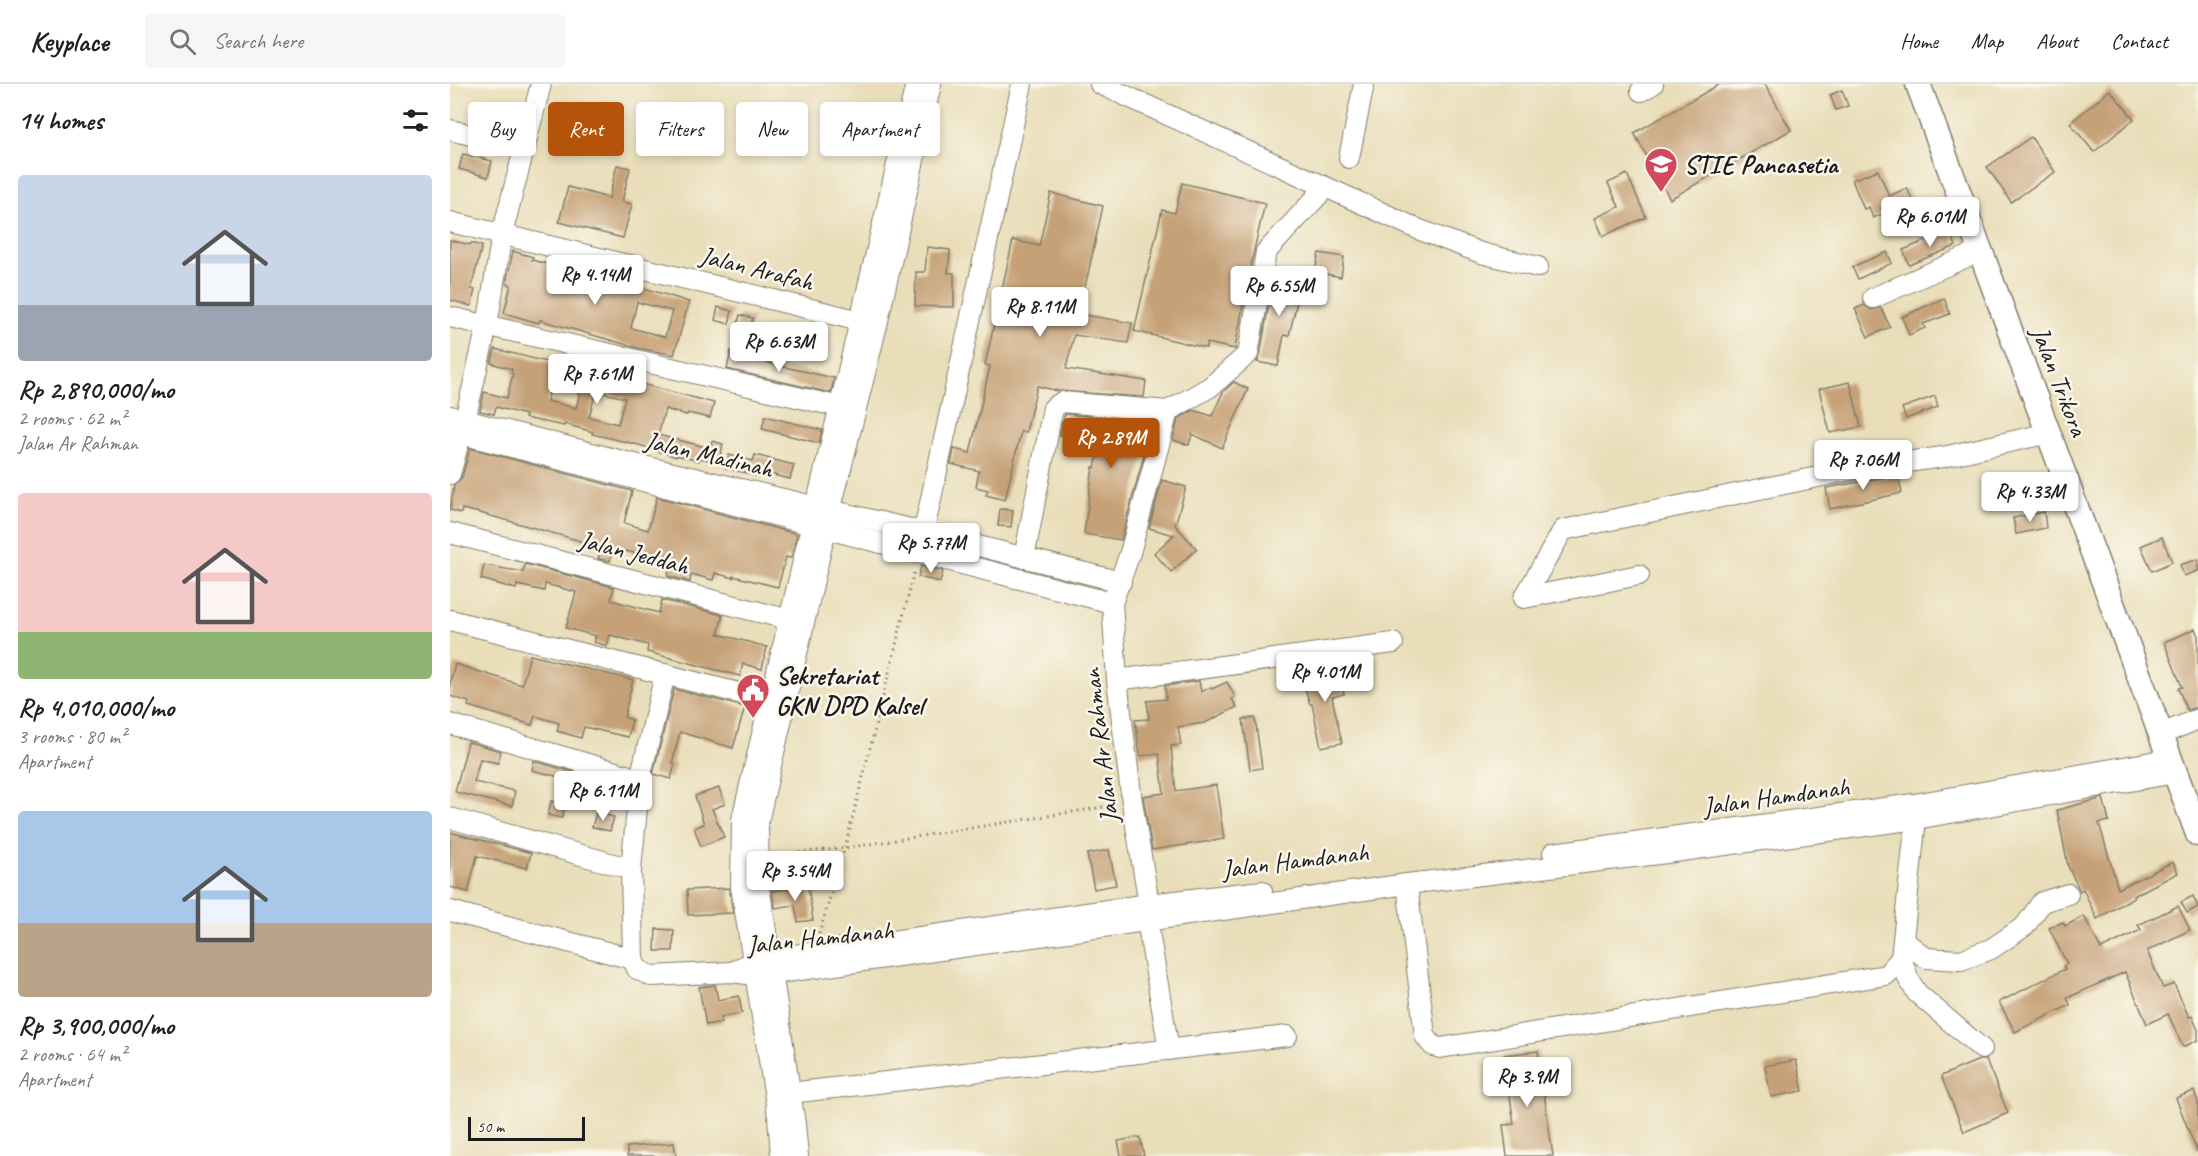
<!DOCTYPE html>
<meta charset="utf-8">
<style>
body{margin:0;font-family:Caveat,sans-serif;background:#f6f6f6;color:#222;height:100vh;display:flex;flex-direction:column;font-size:22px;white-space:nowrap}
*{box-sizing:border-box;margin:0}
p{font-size:20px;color:#767676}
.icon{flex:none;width:33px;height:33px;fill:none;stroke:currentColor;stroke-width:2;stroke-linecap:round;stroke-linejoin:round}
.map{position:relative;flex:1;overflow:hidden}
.drawer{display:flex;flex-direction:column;background:#fff;width:450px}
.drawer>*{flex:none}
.guide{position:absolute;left:18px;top:18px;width:570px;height:54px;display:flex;gap:12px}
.scale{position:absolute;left:18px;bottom:15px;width:117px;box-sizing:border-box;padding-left:6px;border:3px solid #1c1c1c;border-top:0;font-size:16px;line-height:21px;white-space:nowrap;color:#1c1c1c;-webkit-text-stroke:4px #fbf7ec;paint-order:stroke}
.price{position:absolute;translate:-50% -51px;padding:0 14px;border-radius:6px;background:#fff;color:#222;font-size:20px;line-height:39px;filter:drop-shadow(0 2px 3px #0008)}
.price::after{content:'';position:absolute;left:50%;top:36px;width:18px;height:14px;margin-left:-9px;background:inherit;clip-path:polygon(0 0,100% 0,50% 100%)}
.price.selected{background:#b45309;color:#fff}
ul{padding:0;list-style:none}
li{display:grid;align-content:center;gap:12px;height:318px;padding:0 18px}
li span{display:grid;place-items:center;height:186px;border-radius:6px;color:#555}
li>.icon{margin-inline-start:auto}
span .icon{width:108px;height:108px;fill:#fffc;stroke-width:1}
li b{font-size:26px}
h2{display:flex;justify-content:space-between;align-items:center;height:72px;padding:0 18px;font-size:26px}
.tag{padding:0 21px;border-radius:6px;background:#fff;box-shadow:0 3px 9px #0003;font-size:21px;line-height:54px}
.tag.selected{background:#b45309;color:#fff}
header{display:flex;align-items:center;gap:36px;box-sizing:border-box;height:84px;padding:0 30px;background:#fff;border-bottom:2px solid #e0e0e0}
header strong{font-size:28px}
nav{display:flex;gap:33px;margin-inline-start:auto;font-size:21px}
.search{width:420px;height:54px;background:#f6f6f6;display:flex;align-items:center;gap:15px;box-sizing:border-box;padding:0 21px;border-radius:6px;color:#767676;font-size:22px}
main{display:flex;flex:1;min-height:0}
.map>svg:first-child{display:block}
.building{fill:#c6a177;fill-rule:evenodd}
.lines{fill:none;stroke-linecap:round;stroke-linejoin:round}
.minor-casing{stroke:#827d6a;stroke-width:22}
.major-casing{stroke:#827d6a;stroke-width:27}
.path{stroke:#827d6a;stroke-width:3;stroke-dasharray:1.5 4.5;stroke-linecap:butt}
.minor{stroke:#fff;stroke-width:20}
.major{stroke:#fff;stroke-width:24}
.labels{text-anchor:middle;stroke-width:5;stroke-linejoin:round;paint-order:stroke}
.poi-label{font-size:26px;font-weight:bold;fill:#1c1c1c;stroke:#fbf7ec;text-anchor:start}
.street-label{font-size:26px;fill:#1c1c1c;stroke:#fbf7ec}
</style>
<header>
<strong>Keyplace</strong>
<div class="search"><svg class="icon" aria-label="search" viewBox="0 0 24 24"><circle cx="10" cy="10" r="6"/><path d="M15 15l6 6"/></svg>Search here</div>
<nav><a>Home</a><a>Map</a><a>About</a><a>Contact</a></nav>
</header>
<main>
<section class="drawer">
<h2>14 homes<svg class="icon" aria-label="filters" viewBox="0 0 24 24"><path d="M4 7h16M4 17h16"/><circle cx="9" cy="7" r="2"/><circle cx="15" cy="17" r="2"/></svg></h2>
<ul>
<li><span style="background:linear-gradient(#c9d6e8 70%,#9aa5b1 0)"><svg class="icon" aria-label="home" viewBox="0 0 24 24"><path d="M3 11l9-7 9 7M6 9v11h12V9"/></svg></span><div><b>Rp 2,890,000/mo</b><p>2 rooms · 62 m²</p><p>Jalan Ar Rahman</p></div></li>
<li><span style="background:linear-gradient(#f6c9c9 75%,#8fb573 0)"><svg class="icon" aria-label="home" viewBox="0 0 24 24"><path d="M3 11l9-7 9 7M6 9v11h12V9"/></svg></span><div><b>Rp 4,010,000/mo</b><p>3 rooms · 80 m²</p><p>Apartment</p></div></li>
<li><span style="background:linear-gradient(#a9c7e8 60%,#b9a48a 0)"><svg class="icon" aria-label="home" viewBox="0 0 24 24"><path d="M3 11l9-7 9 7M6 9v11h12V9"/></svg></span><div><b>Rp 3,900,000/mo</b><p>2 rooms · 64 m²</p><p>Apartment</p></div></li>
</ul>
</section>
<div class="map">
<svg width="1748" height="1072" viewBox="0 0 1748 1072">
<rect width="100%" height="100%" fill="#fbf7ec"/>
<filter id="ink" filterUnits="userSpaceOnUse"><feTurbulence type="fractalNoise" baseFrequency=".0167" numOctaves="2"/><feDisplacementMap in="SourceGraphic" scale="12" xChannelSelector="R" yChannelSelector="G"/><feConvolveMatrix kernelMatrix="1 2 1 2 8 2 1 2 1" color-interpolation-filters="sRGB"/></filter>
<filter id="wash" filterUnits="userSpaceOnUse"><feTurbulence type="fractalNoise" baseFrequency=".008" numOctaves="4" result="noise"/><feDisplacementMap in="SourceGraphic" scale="24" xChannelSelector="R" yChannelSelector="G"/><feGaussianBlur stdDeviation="1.35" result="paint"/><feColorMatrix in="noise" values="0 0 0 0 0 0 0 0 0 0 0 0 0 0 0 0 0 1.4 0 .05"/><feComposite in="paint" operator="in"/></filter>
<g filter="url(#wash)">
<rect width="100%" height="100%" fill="#e9deb9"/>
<g id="blocks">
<g class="building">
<polygon points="1270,0 1315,0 1341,46 1220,115 1184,49"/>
<polygon points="1392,6 1398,22 1386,26 1380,11"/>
<polygon points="1660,6 1684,35 1644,68 1620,39"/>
<polygon points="1581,53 1605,88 1561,118 1537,83"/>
<polygon points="13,70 42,77 38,93 9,85"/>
<polygon points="167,81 180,84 172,118 182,120 173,154 109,138 118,103 159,114"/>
<polygon points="1428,86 1439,112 1457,104 1463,117 1423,134 1419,123 1414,125 1402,96"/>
<polygon points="1177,90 1196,133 1153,152 1145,134 1169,123 1158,99"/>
<polygon points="732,99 815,119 800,184 785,265 757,259 756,264 684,247 712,126 725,129"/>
<polygon points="601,109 653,122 629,230 682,239 678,259 624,251 616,285 696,297 694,313 608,307 587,302 576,348 571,347 555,416 536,411 538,406 526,403 529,387 501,380 504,365 520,369 540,282 535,281 563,156 589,162"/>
<polygon points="1500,147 1506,162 1459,181 1453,166"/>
<polygon points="0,156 20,161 21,159 32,162 21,205 25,206 21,222 0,216"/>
<polygon points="477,163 500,166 498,189 504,189 504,223 465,222 466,188 475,188"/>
<path d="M63 167 83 173 82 176 105 182V185L176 202 178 196 192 199 191 203 239 218 224 271 188 264 90 236 89 239 54 229 61 201 56 199ZM187 218 222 227 215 253 181 244Z"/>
<polygon points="1437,168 1442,179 1408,195 1402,183"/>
<polygon points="869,169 894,173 891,193 865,188"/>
<polygon points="824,190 852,196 839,252 834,251 828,282 807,278 810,272"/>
<polygon points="1494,214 1500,230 1473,240 1475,244 1459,251 1452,233"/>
<polygon points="1414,221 1421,226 1431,224 1440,243 1418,253 1405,225"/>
<polygon points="268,223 282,227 279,240 265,236"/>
<polygon points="290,231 303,234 300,245 287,242"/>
<polygon points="338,242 350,245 347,258 334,255"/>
<path d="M45 265 156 293 158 289 173 293V295L264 319 260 334 238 329 237 331 215 325 208 351 260 364 262 357 273 360 269 378 250 374 249 377 226 371V373L189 361 142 350 143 348 115 340 114 342 75 334 76 331 46 323 44 330 30 327 34 308 57 314 63 290 61 289 62 285 41 279ZM103 294 132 301 126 324 97 317ZM146 307 175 314 168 340 139 333Z"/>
<polygon points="281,267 297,271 297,273 330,282 384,294 381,309 277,285"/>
<polygon points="784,298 798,305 772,364 742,350 739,361 723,356 728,335 743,326 762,332 773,308"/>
<polygon points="1400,298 1411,343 1380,349 1369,305"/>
<polygon points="1485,312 1488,323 1456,335 1452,324"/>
<polygon points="615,330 703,338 671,456 634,450 643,383 645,384 650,360 610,351"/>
<polygon points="315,332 372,346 369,359 312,345"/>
<polygon points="20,364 182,407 174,439 198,446 207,413 347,450 341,474 336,473 328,503 283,492 283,494 265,489 263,496 241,490 240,498 218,492 220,481 184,469 167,465 167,468 162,467 160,477 148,475 151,465 131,459 131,457 30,429 12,425 11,429 0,426 4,401 12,393"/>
<polygon points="279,371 303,377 305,371 344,381 340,395 315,389 314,393 276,384"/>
<polygon points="1448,391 1452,409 1380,425 1376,404"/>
<polygon points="712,396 736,403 725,441 747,465 721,488 704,469 724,451 699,444"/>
<polygon points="550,425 563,426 561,443 548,442"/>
<polygon points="1594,428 1596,444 1566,450 1563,434"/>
<polygon points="1712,453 1722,478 1702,487 1691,462"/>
<polygon points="1748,475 1748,487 1734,492 1730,481"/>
<polygon points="75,480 164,503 161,516 209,529 212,516 273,531 268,550 317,563 312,585 293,580 290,592 197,568 198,561 160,551 157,562 144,558 146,552 116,544 126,508 95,500 94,507 67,501 66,505 31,495 34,481 73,488"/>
<polygon points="471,482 493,487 490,498 468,493"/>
<polygon points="1745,545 1748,552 1748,623 1737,626 1728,604 1732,603 1714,558"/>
<polygon points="80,571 183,596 174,633 182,636 178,653 134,643 131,654 107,647 109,639 85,632 82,641 18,622 19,618 0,612 0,598 5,580 72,601"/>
<polygon points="885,582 894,610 882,613 892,659 871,663 862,620 860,620 851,592"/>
<polygon points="749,597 751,608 761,603 762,605 777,598 785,613 782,615 787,623 755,639 728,643 731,661 721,662 726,707 766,701 774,755 702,766 693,712 714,709 709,670 690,672 685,636 699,635 697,617 716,615 715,602"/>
<polygon points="224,605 295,623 283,664 230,648 222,679 225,680 221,695 203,690"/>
<polygon points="805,634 812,684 800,686 793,635"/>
<polygon points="18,658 51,667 48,679 30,675 24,698 65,707 62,722 5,708"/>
<polygon points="84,677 148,695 143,713 111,704 113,694 82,686"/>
<polygon points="269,704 275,720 262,725 274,753 251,762 244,744 254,740 245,712"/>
<polygon points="1653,714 1659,737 1649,739 1668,805 1723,778 1728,789 1683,812 1684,813 1647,835 1633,805 1630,807 1618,782 1607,726"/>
<polygon points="101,717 115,721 112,734 98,731"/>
<polygon points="146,729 164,733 160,747 142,743"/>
<polygon points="0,748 81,769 77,784 27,772 18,808 0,803"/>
<polygon points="659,766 666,801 644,805 637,770"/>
<polygon points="358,802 363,836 348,838 345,821 325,824 322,807"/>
<polygon points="279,804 283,829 238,831 237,806"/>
<polygon points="1743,812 1748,823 1737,829 1731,818"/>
<polygon points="1728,822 1740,846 1697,867 1713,904 1724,900 1739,933 1742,932 1748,946 1748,956 1733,963 1718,930 1697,940 1675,888 1617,914 1620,921 1565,948 1549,918 1615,885 1613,882 1617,880 1599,844 1613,838 1615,842 1634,832 1651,865 1691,846 1688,841"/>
<polygon points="206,845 224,846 223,867 205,867"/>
<polygon points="265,901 268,916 289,912 292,929 271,933 272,938 256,941 249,903"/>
<polygon points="1088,967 1103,1072 1057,1072 1053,1041 1064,1040 1054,971"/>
<polygon points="1346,976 1353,1007 1321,1013 1315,982"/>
<polygon points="1529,976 1536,976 1558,1029 1514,1048 1491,992"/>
<polygon points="1744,1007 1748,1018 1747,1068 1726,1014"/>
<polygon points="690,1053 694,1072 671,1072 668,1057"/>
<polygon points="224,1059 226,1072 177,1072 177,1063"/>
</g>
</g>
</g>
<g filter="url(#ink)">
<use href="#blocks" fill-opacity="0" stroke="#827d6a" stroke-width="1.5"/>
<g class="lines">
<defs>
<g id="minor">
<polyline points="650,0 970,146 1031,169 1088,183"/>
<polyline points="1191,7 1203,0"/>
<polyline points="0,46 75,64"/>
<polyline points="899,74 914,0"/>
<polyline points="0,138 423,240"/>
<polyline points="1423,214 1530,167"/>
<polyline points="0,233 403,326"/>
<polyline points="0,332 172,377 473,448 671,498"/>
<polyline points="0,347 662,519"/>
<polyline points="0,390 15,336 37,242 52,150 91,0"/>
<polyline points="0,449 352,539"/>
<polyline points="471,460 572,0"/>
<polyline points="574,474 603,324 612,318 718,327"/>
<polyline points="1189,491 1074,514 1113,446 1406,385 1493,373 1599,349"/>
<polyline points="0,536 332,620"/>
<polyline points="667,596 943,559"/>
<polyline points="0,640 190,695 181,785 183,875 187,885 201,892 282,888 305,891 322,890 957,800 1217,769 1466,735 1725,689"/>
<polyline points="1712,650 1748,635"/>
<polyline points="190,695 215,590"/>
<polyline points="1464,723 1466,735 1451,874 1459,896 1467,909 1532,965"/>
<polyline points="0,734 181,785"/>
<polyline points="1103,769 1464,720 1719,675"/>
<polyline points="957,800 975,952 983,962 990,964 1436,891 1451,874"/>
<polyline points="0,827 183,875"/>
<polyline points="1454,857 1476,874 1511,876 1541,865 1575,842 1592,818 1618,810"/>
<polyline points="282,888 303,877 699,820 812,807"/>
<polyline points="719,966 697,836 699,820 682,718 667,596 662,519 680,469 718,327 760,303 798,270 816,168 875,104"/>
<polyline points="340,1009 837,952"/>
<polyline points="331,1072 328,1032 291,803 292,735 466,0"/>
<polyline points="348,1072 345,1040 309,801 308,738 376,444 427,241 481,0"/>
</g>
<polyline id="major" points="1468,0 1748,750"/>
</defs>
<use href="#minor" class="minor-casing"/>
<use href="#major" class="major-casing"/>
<g class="path">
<polyline points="325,771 395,764 666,721"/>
<polyline points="369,850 395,764 465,485"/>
</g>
<use href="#minor" class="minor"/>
<use href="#major" class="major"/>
</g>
</g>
<defs>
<symbol id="university-pin" viewBox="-11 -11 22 30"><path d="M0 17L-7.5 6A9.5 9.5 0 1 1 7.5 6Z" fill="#d1495b" stroke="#fbf7ec"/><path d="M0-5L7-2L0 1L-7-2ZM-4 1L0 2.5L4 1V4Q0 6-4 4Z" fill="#fff"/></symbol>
<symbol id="civic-pin" viewBox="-11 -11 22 30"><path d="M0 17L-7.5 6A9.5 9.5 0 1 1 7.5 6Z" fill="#d1495b" stroke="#fbf7ec"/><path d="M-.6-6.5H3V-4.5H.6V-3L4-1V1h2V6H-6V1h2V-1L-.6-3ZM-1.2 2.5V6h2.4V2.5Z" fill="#fff"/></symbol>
</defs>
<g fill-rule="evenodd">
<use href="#university-pin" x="1192" y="61" width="38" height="52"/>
<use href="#civic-pin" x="284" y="587" width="38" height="52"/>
</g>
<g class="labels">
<g class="poi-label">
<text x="1234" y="89">STIE Pancasetia</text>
<text x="326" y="600">Sekretariat<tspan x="326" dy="30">GKN DPD Kalsel</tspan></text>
</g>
<g class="street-label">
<text transform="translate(307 184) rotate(14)" y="9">Jalan Arafah</text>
<text transform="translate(1610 297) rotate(69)" y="9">Jalan Trikora</text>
<text transform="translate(259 370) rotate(13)" y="9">Jalan Madinah</text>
<text transform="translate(184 468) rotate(14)" y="9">Jalan Jeddah</text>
<text transform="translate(650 662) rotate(-97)" y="9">Jalan Ar Rahman</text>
<text transform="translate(1326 712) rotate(-8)" y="9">Jalan Hamdanah</text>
<text transform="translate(845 776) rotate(-7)" y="9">Jalan Hamdanah</text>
<text transform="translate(370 853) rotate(-6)" y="9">Jalan Hamdanah</text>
</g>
</g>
</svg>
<div class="scale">50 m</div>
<b class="price" style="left:1480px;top:164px">Rp 6.01M</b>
<b class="price" style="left:145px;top:222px">Rp 4.14M</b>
<b class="price" style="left:829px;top:233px">Rp 6.55M</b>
<b class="price" style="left:590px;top:254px">Rp 8.11M</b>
<b class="price" style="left:329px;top:289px">Rp 6.63M</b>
<b class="price" style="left:147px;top:321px">Rp 7.61M</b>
<b class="price selected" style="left:661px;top:385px">Rp 2.89M</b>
<b class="price" style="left:1413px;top:407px">Rp 7.06M</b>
<b class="price" style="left:1580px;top:439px">Rp 4.33M</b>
<b class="price" style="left:481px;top:490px">Rp 5.77M</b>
<b class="price" style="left:875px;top:619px">Rp 4.01M</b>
<b class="price" style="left:153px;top:738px">Rp 6.11M</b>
<b class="price" style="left:345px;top:818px">Rp 3.54M</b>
<b class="price" style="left:1077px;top:1024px">Rp 3.9M</b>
<div class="guide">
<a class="tag">Buy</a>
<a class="tag selected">Rent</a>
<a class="tag">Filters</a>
<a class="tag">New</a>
<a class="tag">Apartment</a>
</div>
</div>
</main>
